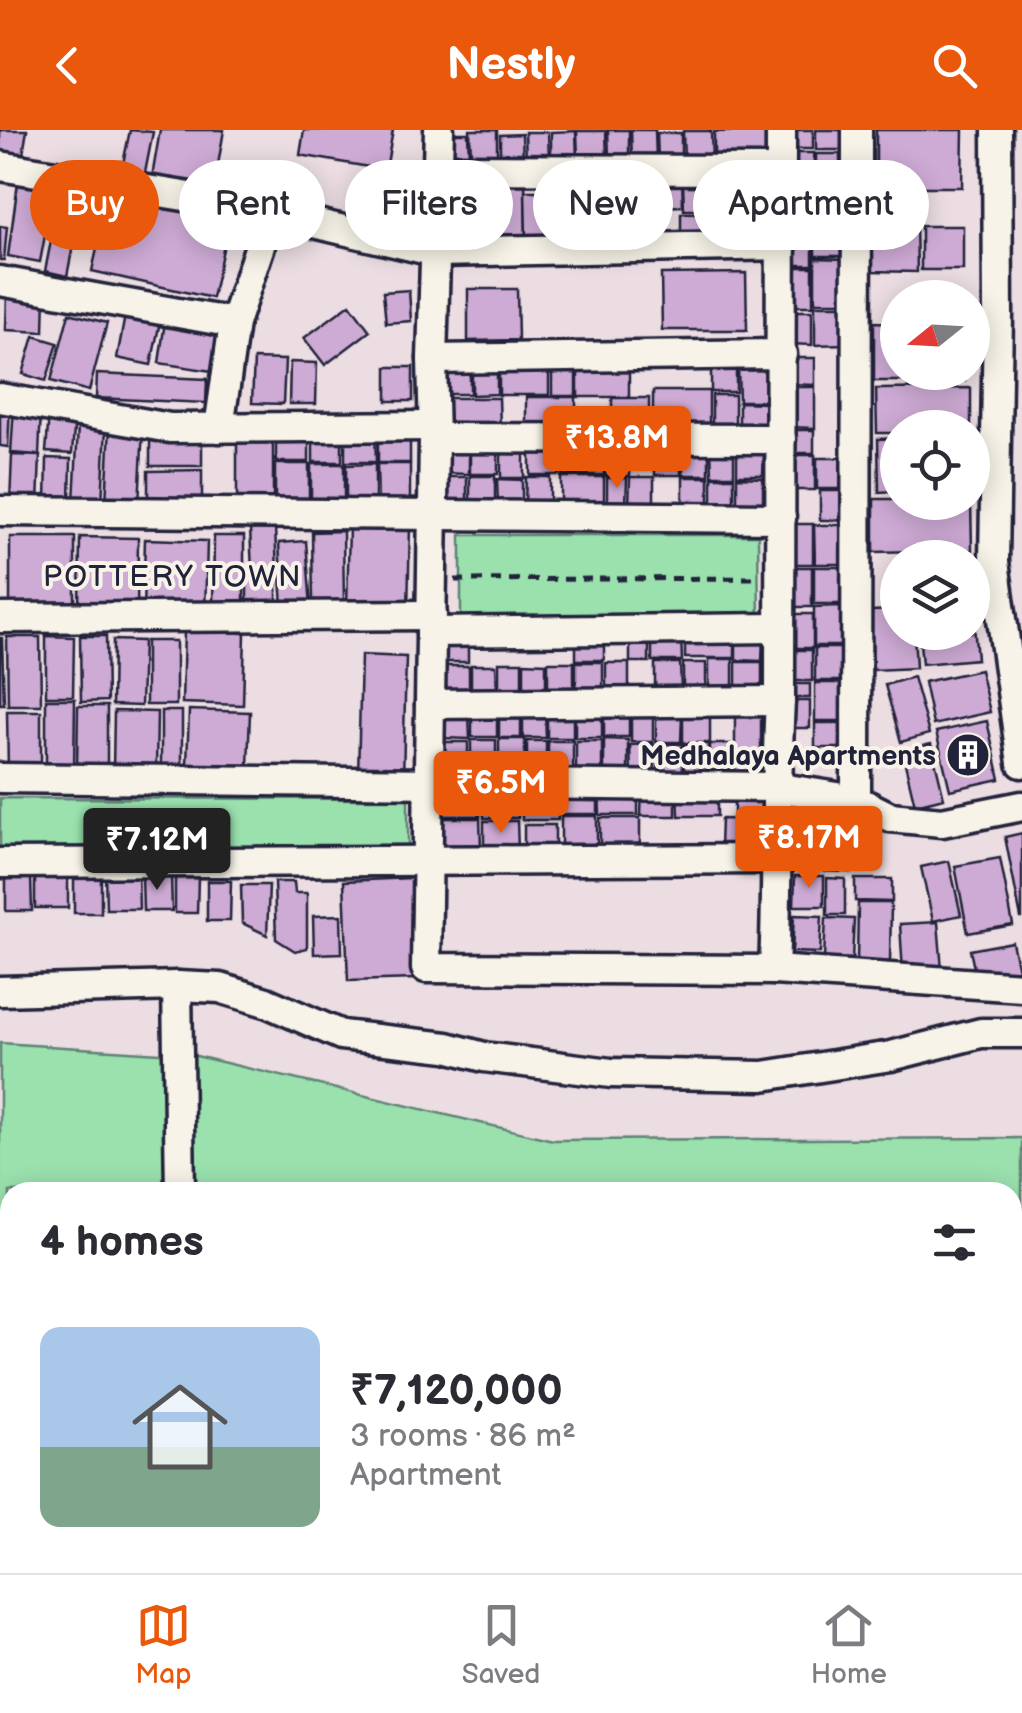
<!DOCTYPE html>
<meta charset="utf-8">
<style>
body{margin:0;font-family:"Balsamiq Sans",sans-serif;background:#f2f2f3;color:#2b2b33;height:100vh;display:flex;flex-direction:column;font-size:38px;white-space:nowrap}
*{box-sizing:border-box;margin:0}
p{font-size:32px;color:#7c7c81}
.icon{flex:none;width:55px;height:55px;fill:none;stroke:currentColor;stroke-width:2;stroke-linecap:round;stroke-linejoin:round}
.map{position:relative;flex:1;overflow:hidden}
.drawer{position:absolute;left:0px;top:1052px;width:1022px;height:392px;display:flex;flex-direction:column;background:#fff;border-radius:30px 30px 0 0;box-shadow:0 5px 25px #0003}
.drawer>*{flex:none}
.guide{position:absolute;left:30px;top:30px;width:962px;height:90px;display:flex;gap:20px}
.needle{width:65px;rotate:252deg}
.fabs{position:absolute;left:880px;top:150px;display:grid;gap:20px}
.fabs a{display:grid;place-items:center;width:110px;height:110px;border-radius:50%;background:#fff;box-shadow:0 5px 25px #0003;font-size:50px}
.price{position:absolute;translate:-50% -85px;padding:0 22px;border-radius:10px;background:#ea580c;color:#fff;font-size:32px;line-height:65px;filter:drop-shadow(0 2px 5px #0008)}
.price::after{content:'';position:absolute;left:50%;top:60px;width:30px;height:22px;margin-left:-15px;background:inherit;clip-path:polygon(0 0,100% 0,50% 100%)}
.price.active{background:#222;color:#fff}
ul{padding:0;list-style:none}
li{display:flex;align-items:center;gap:30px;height:250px;padding:0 40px}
li span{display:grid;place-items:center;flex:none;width:280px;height:200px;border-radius:20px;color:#555}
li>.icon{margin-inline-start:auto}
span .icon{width:120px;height:120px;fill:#fffc;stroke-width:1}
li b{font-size:42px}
h2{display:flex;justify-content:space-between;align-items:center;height:120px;padding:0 40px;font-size:42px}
.tag{padding:0 35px;border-radius:45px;background:#fff;box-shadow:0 5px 25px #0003;font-size:35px;line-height:90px}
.tag.active{background:#ea580c;color:#fff}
header{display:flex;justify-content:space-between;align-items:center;height:130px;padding:0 40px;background:#ea580c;color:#fff;font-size:45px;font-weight:600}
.menu{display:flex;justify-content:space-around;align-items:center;height:140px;border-top:2px solid #e1e1e2;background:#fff;font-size:28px;color:#7c7c81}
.menu a{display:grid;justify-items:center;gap:5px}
.menu .active{color:#ea580c}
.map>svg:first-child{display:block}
.green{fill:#9ae1ae;stroke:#5e8274;stroke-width:2.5}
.building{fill:#ceabd5;stroke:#22223b;stroke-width:2.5}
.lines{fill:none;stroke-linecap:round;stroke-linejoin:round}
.minor-casing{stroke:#22223b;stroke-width:35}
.path{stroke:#22223b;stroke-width:5;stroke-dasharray:10 8;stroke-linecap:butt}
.minor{stroke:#f7f3e8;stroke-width:28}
.labels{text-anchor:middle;stroke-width:8;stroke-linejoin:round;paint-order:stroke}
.poi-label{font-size:28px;font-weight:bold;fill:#22223b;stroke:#f7f3e8;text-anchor:end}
.neighbourhood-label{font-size:30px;letter-spacing:2.5px;fill:#22223b;stroke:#f7f3e8}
</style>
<header><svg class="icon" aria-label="back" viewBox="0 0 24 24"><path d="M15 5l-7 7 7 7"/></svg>Nestly<svg class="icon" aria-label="search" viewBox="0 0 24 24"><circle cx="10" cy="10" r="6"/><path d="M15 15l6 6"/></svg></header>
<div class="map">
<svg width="1022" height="1443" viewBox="0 0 1022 1443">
<rect width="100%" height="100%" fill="#ebdde2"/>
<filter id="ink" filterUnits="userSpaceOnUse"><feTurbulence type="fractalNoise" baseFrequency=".01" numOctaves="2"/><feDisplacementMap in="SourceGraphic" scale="20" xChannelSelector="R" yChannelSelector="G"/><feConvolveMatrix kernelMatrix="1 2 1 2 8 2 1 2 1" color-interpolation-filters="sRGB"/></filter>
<g filter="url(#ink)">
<g class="green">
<polygon points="461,405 758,405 759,494 461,494"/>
<polygon points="0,668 408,669 408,725 0,724"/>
<polygon points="0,913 192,925 553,1010 1022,1008 1022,1443 675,1443 670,1435 1012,1435 1012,1062 10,1062 10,1435 247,1435 240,1443 0,1443"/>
</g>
<g class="building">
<polygon points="0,0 27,0 22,30 0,26"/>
<polygon points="130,0 153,2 143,53 120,48"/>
<polygon points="160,0 224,0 213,64 151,53"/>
<polygon points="304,0 393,0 386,40 300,25"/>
<polygon points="470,0 497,0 497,28 471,29"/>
<polygon points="608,0 629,0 629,27 609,27"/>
<polygon points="631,0 655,0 656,30 632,30"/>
<rect x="789" y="0" width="24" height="19"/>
<rect x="816" y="0" width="29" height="20"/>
<polygon points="876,0 963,0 962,57 876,57"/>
<polygon points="576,1 577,30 551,31 551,2"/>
<polygon points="577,1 606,1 607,30 578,31"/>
<polygon points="683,1 711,1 712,31 684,32"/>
<polygon points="765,1 765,31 714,32 714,2"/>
<polygon points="525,2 548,2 549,30 526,31"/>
<polygon points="444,3 468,3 469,27 444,28"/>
<polygon points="657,3 681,3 681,29 658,30"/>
<polygon points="522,4 523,31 500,31 500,5"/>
<rect x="790" y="23" width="24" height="23"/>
<rect x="816" y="24" width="24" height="38"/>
<polygon points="19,45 55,52 40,132 8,126"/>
<polygon points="657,45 682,45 683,76 658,77"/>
<polygon points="577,47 579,109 549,109 548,48"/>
<polygon points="629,47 629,74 603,75 602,48"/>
<rect x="786" y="48" width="28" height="44"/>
<polygon points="525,49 526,108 500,108 499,50"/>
<polygon points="631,50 655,50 656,74 631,75"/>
<polygon points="735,50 736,79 712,79 711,51"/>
<polygon points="290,51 318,58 314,75 286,68"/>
<polygon points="737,51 762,51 763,78 738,79"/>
<polygon points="709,52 709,80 684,80 683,53"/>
<polygon points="110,61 230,88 212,168 92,141"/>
<polygon points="525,61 546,61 547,107 526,108"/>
<polygon points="59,63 91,65 90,99 57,97"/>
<polygon points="601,66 602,106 580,106 580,67"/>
<rect x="816" y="67" width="25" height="29"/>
<polygon points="657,76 657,107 631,108 630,77"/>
<polygon points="629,77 629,105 604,106 604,78"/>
<polygon points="763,80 764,108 737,109 736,81"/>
<polygon points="442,82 470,82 471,108 442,108"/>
<polygon points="681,83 708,83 709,108 681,109"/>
<polygon points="711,83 726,83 726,110 712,110"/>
<polygon points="472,84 496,84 497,111 473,112"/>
<polygon points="872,89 916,90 917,142 872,141"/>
<polygon points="0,96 7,97 4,130 0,130"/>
<rect x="921" y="96" width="42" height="44"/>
<rect x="815" y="98" width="26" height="28"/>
<rect x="788" y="103" width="25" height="32"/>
<polygon points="52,106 74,111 67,146 45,141"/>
<polygon points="815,128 844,129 844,172 815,172"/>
<polygon points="787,137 813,137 813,176 788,176"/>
<polygon points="746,143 747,200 662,200 661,144"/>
<polygon points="468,159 517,159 518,210 468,211"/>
<polygon points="409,160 411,191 386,193 383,162"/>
<polygon points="7,162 45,164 44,202 6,200"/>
<polygon points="350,174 370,201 325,235 304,208"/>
<polygon points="127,175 162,182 151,235 117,228"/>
<polygon points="815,175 845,175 845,214 815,215"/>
<polygon points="789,181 812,181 812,215 789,214"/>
<polygon points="69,183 107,193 89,261 51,251"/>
<polygon points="166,184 219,192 212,241 159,233"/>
<polygon points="874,192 898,193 898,242 965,242 965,251 874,251"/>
<polygon points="34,206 58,213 46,251 23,244"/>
<polygon points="789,228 815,228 815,255 789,254"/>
<polygon points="254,229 285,230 283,274 252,273"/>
<rect x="578" y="231" width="51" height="36"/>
<polygon points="290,232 317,233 316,274 289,274"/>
<rect x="711" y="236" width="25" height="26"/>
<polygon points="738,236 765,236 766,271 739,271"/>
<rect x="387" y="237" width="26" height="34"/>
<rect x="552" y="239" width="24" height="27"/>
<rect x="499" y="240" width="50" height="25"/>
<rect x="440" y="241" width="30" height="23"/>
<polygon points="472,241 497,241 497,264 472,265"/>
<polygon points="97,244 207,249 206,273 96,268"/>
<polygon points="787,257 815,257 815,298 787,297"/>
<polygon points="971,258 971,298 898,298 898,303 877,303 876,259"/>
<rect x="653" y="261" width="56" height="36"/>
<polygon points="712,265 735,265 735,298 712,297"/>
<polygon points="526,267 576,267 576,298 526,297"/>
<polygon points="441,268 499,268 500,297 441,297"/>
<rect x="612" y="268" width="37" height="28"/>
<polygon points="739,272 766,273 766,301 739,301"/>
<polygon points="0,274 10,275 8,317 0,316"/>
<polygon points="14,277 41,279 39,325 11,323"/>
<polygon points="49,283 75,286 72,324 46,322"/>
<polygon points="78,296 106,297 102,373 74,372"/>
<polygon points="110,296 143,297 139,375 106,374"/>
<rect x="276" y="300" width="33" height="32"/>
<rect x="378" y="300" width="32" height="33"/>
<rect x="786" y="300" width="28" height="23"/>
<rect x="313" y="301" width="29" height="31"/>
<rect x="150" y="302" width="52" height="34"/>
<polygon points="345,302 375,302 376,332 345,332"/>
<rect x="237" y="303" width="36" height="65"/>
<polygon points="898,308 898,361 879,362 878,309"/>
<polygon points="441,314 469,314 469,344 441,343"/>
<rect x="655" y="316" width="26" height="29"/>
<rect x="501" y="317" width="23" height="31"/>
<rect x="606" y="318" width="24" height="28"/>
<polygon points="711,318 734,318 734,345 712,345"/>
<rect x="530" y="319" width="29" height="26"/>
<rect x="683" y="320" width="26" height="25"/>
<rect x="470" y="321" width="28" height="23"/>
<polygon points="561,321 604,321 604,345 562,345"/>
<polygon points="737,321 764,321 763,345 737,345"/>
<polygon points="12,325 40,326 38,374 10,373"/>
<rect x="785" y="325" width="30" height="35"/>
<polygon points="47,328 71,329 70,372 46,372"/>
<rect x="817" y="328" width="25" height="31"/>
<rect x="275" y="334" width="34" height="40"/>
<rect x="311" y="334" width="33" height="40"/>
<polygon points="375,334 375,374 346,374 346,335"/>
<polygon points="377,334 410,334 410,373 378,373"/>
<polygon points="202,340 202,373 148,374 148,341"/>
<polygon points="470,346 495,346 495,374 470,375"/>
<rect x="443" y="347" width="24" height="27"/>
<polygon points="526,347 550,347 550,375 525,375"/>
<rect x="561" y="347" width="43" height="28"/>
<polygon points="630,347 654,347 654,375 629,376"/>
<rect x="683" y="347" width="26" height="26"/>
<rect x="712" y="347" width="22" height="26"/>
<polygon points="737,347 763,348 763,377 737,376"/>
<polygon points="607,348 627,348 626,374 607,375"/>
<polygon points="497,349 522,350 522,375 498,375"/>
<rect x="820" y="361" width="21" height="29"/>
<polygon points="874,369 898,369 898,372 971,372 972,420 874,422"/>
<rect x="784" y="394" width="29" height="40"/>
<polygon points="349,395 410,396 408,481 347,479"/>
<polygon points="814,395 842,395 842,434 815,434"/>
<polygon points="275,398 277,441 252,441 250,399"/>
<polygon points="343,401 344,475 313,476 312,402"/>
<polygon points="214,406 244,406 244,479 213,479"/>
<rect x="10" y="407" width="65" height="68"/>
<polygon points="80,407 138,408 137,481 79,480"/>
<polygon points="145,409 207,411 205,484 143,482"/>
<polygon points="306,411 311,477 283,478 279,413"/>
<rect x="785" y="437" width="27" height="40"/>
<rect x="814" y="437" width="28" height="37"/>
<rect x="247" y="447" width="30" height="37"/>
<polygon points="841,476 842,516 814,516 814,477"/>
<polygon points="898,480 898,502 914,502 916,538 873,540 871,481"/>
<rect x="788" y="484" width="25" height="34"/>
<polygon points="973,484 977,529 922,534 919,502 972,502"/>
<polygon points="184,501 245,503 243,575 182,573"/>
<polygon points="652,505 681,505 682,531 652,531"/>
<rect x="685" y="505" width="50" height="23"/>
<polygon points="46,506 74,507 73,566 46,566"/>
<polygon points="80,506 106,506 107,571 81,572"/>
<polygon points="736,506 763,506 762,531 736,530"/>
<polygon points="7,507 40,507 41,575 8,575"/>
<polygon points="0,508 2,508 4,574 0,574"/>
<polygon points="113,510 143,511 141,576 112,575"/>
<rect x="630" y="510" width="19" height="22"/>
<rect x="146" y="511" width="30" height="64"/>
<rect x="440" y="511" width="28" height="21"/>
<rect x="576" y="511" width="28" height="19"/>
<rect x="815" y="518" width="27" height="33"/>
<rect x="787" y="520" width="25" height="31"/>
<polygon points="361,525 406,527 403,649 358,647"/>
<rect x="709" y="529" width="24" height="32"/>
<rect x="499" y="532" width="23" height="29"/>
<polygon points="524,532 546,533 546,561 524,561"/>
<polygon points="548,532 574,532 574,561 548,562"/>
<rect x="576" y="532" width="27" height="30"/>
<rect x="736" y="532" width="26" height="29"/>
<rect x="606" y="533" width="23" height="29"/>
<polygon points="655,533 680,533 681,560 655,560"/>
<rect x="683" y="533" width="23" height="27"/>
<polygon points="471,535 496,535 497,560 471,561"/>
<rect x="441" y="536" width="28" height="25"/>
<polygon points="980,540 990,582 933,595 924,552"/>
<polygon points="913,547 929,604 901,612 885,555"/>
<polygon points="815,553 841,553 842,591 815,591"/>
<rect x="786" y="554" width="24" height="14"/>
<polygon points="46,569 75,569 74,640 46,640"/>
<rect x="785" y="571" width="25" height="27"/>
<polygon points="78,576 107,576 107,638 77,638"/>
<rect x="575" y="578" width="27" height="30"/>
<rect x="604" y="578" width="25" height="29"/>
<rect x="472" y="579" width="25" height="28"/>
<polygon points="189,580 250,582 248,636 187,634"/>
<rect x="499" y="580" width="22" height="28"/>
<polygon points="7,581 41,581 41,641 8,641"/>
<polygon points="114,581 157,582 156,641 113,640"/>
<rect x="161" y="581" width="21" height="58"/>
<polygon points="523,581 545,581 546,608 523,608"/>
<rect x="547" y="581" width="26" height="27"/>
<polygon points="442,583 469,583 470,609 442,608"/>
<polygon points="656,584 682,584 681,612 656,612"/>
<polygon points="735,585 761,585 761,642 735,643"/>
<rect x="631" y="586" width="22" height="26"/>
<rect x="683" y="586" width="27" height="27"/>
<polygon points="987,591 1000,649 950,660 936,602"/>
<rect x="815" y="593" width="27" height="25"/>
<rect x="499" y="609" width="26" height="33"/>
<polygon points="604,609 628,610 628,643 604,643"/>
<rect x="471" y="610" width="25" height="31"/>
<rect x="527" y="611" width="19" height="31"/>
<rect x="548" y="611" width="25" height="31"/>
<rect x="576" y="611" width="26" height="32"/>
<polygon points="442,612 468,612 468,640 442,641"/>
<polygon points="654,614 655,643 631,643 630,615"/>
<polygon points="658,614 682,614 683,643 658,642"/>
<rect x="684" y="614" width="24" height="29"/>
<rect x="710" y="614" width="21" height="30"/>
<polygon points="931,614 944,668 915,675 902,621"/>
<polygon points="642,658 676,658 676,686 641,686"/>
<polygon points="678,658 717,658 717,686 679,686"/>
<polygon points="439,659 480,659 480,686 440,686"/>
<rect x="560" y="659" width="38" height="25"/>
<polygon points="484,660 519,660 518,688 484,688"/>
<polygon points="557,660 558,690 522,690 522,661"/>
<polygon points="599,660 638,660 638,685 600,685"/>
<polygon points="734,660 763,661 763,687 734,687"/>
<rect x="788" y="683" width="31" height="53"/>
<rect x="561" y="686" width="36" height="32"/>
<polygon points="441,688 480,688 481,719 441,719"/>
<rect x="600" y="688" width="40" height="30"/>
<polygon points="721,689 761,690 762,719 720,719"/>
<polygon points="484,691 517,691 518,720 484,720"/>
<polygon points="825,694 854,694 853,742 824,741"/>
<rect x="524" y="695" width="31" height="25"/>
<polygon points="1022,703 1022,788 1021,788 1005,707"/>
<polygon points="1000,728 1013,795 968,803 955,736"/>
<polygon points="949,731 961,785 933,791 921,737"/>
<rect x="35" y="737" width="33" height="41"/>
<polygon points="105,742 138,742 139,779 106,779"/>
<polygon points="171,745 172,781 143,781 142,746"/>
<polygon points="795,746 824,746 824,776 794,776"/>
<polygon points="175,747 198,747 197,783 175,783"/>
<polygon points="31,748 32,781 6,781 6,749"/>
<rect x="74" y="748" width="27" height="35"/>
<polygon points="412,748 416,849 348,851 344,751"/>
<polygon points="827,748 845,749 845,785 827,785"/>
<polygon points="855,749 892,749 892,772 855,771"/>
<polygon points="207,751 231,751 230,791 207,791"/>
<polygon points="274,752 294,752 295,763 307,763 307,818 295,821 276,809"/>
<polygon points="241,755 269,755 267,805 242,793"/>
<polygon points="858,773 891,773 890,832 857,832"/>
<polygon points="341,785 342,823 314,824 313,786"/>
<polygon points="794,785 822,786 820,823 792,822"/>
<polygon points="826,788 854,789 852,829 824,828"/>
<polygon points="938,792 942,840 903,843 900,794"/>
<polygon points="1012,812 1020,849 977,852 970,820"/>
<rect x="533" y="1435" width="59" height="8"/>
</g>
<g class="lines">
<defs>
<g id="minor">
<polyline points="439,0 432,229 434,308 426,838 774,840 1022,857"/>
<polyline points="997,0 998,185 994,432 1022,633"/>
<polyline points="0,36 233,74 437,122 782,115"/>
<polyline points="438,39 780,40"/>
<polyline points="0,151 234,193"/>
<polyline points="432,229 782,224"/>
<polyline points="0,268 170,298 433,296"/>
<polyline points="219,298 234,193 271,83"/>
<polyline points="434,308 781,309"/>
<polyline points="0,381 781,388"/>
<polyline points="0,488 432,485"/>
<polyline points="431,502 779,498"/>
<polyline points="430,574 780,571"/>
<polyline points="0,648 775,657 856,670 890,687 942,692 1022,676"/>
<polyline points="856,670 857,0"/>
<polyline points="0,733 779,729"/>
<path d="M774 840C778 750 775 661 780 571L781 0"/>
<polyline points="0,861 177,856"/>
<polyline points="180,1062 177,856 220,858 266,872 341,905 447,917 484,927 611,943 763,946 891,926 981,903 1022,903"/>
</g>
</defs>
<use href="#minor" class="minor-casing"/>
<polyline class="path" points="455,450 754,448"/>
<use href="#minor" class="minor"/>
</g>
</g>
<defs>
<symbol id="building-disc" viewBox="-11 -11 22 22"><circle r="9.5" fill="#22223b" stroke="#f7f3e8"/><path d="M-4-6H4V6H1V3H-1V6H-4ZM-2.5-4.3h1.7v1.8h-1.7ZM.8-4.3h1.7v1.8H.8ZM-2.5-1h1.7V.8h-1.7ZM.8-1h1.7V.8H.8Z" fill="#fff"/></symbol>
</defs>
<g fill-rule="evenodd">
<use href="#building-disc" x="943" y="600" width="50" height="50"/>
</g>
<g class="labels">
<g class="poi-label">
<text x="936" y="635">Medhalaya Apartments</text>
</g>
<g class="neighbourhood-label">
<text x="173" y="456">POTTERY TOWN</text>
</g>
</g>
</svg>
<div class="fabs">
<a><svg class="needle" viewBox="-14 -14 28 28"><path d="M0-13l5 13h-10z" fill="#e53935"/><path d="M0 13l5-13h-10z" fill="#7c7c81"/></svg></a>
<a><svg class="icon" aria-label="locate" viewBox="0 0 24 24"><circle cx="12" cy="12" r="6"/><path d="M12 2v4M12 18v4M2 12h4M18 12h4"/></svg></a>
<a><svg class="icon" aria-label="layers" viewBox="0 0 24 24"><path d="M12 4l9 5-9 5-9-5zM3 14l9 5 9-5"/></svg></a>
</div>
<b class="price" style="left:617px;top:361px">₹13.8M</b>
<b class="price" style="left:501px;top:706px">₹6.5M</b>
<b class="price" style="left:809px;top:761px">₹8.17M</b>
<b class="price active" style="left:157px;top:763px">₹7.12M</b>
<div class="guide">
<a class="tag active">Buy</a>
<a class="tag">Rent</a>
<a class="tag">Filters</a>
<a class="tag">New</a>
<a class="tag">Apartment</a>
</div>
<section class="drawer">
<h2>4 homes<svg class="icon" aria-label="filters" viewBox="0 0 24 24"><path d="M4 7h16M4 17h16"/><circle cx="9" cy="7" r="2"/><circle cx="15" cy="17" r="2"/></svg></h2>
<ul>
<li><span style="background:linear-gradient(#a9c7e8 60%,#7fa58c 0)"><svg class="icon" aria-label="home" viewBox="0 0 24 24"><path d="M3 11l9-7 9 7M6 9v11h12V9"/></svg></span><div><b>₹7,120,000</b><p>3 rooms · 86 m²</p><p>Apartment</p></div></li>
</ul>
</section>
</div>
<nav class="menu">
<a class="active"><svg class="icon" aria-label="map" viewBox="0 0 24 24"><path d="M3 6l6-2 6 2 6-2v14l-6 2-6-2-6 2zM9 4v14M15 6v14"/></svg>Map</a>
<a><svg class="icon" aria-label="saved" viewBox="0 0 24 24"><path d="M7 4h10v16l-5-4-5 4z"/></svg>Saved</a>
<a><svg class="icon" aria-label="home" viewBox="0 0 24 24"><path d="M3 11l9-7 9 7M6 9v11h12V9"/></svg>Home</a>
</nav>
